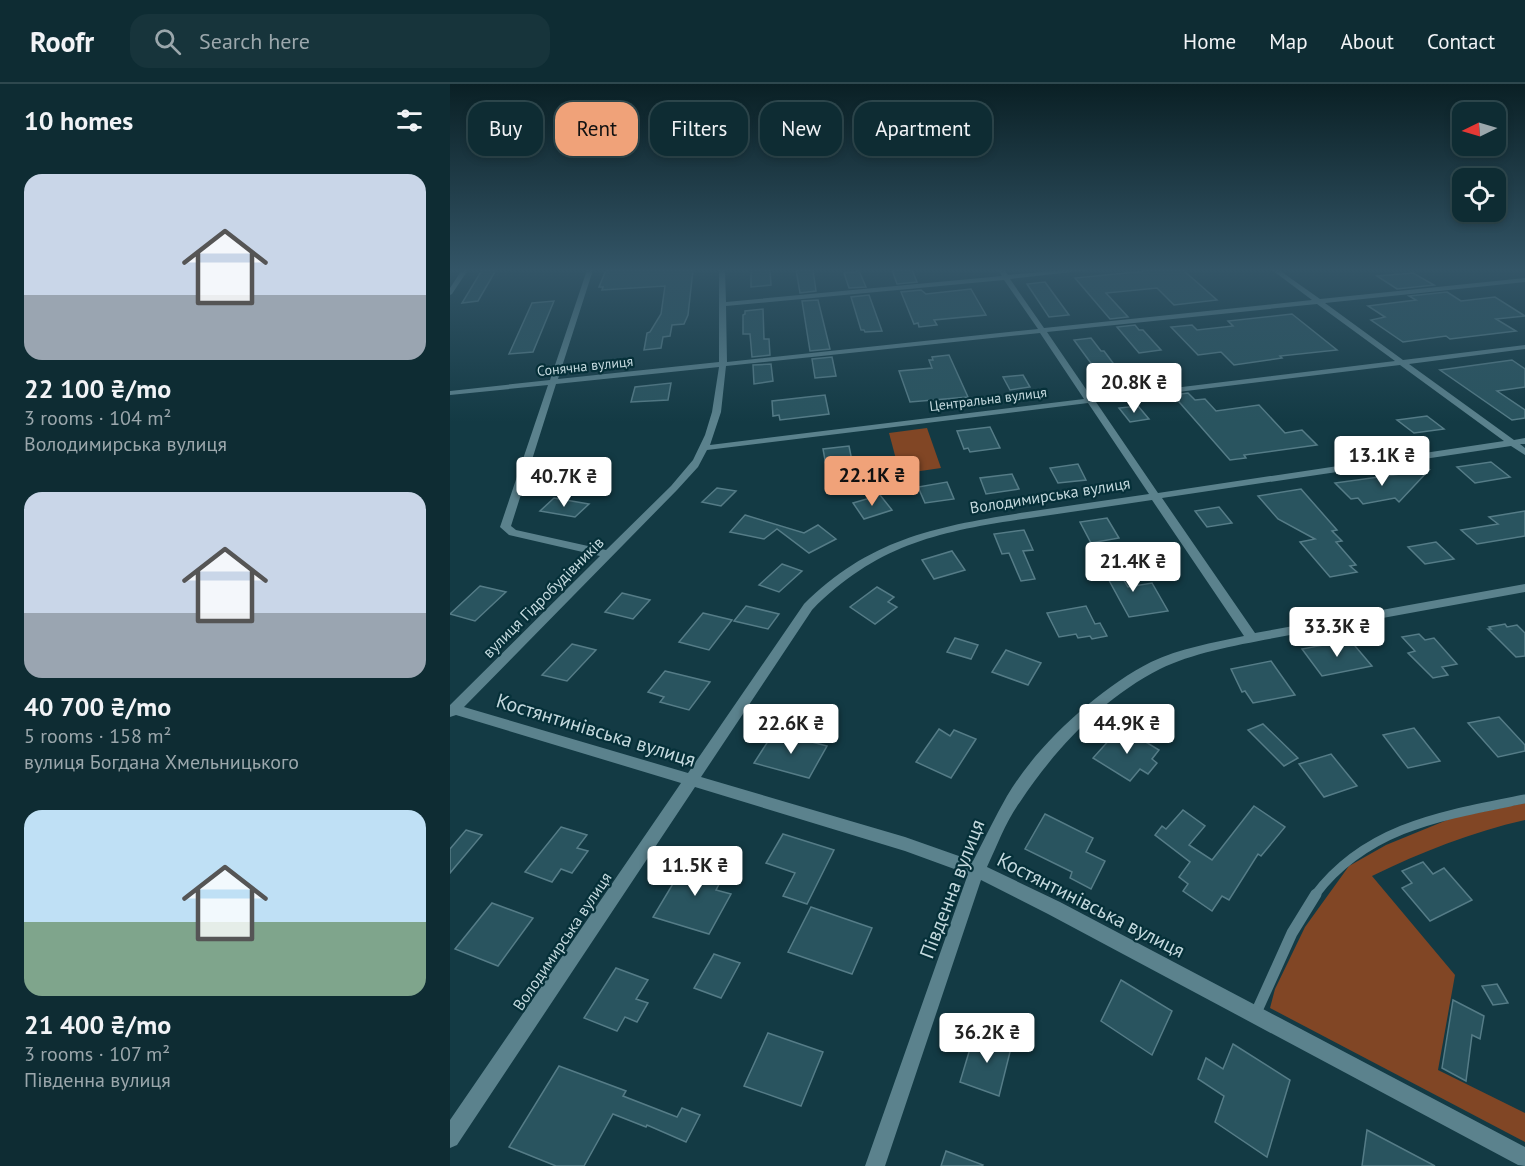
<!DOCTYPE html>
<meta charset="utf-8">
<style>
body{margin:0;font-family:"PT Sans",sans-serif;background:#17343b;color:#f1f3f6;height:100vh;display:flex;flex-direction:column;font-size:22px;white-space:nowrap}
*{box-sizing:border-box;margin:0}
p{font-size:20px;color:#9ba7ac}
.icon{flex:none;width:33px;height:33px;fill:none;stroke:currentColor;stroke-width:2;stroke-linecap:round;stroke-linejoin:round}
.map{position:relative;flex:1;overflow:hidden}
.drawer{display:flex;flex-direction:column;background:#0e2c33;width:450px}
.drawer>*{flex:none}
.top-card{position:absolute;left:18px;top:18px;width:570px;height:54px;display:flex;gap:12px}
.needle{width:39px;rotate:265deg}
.controls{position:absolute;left:1002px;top:18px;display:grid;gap:12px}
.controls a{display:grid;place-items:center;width:54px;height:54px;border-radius:12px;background:#0e2c33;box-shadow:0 3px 9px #0003,0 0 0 2px #2e484e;font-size:30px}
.price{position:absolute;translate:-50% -51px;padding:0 14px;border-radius:6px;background:#fff;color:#222;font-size:20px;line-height:39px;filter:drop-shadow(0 2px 3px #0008)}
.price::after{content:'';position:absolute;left:50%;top:36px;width:18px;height:14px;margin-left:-9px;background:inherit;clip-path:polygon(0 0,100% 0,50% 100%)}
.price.active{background:#f0a279;color:#111}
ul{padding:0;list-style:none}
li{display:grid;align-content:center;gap:12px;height:318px;padding:0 24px}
li span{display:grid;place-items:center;height:186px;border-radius:18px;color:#555}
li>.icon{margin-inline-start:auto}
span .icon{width:108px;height:108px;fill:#fffc;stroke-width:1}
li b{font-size:26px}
h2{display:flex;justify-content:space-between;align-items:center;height:72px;padding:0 24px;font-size:26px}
.tag{padding:0 21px;border-radius:18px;background:#0e2c33;box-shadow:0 3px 9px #0003,0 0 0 2px #2e484e;font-size:21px;line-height:54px}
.tag.active{background:#f0a279;color:#111}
header{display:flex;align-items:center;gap:36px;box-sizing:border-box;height:84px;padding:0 30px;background:#0e2c33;border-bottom:2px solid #2e484e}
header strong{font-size:28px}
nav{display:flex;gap:33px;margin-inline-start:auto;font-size:21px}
.search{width:420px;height:54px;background:#17343b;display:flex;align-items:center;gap:15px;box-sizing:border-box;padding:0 21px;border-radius:18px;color:#9ba7ac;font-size:22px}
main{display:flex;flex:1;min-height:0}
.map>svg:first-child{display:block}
.green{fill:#814625}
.building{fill:#29545f;stroke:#557c87;stroke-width:1.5}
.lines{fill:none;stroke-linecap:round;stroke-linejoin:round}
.service-far1{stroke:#5b828d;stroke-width:9}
.service{stroke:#5b828d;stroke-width:11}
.minor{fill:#5b828d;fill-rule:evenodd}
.labels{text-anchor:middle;stroke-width:4.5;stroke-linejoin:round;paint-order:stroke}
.far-street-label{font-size:14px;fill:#c4d9de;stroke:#063039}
.street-label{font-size:16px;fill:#c4d9de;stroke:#063039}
.near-street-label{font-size:20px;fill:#c4d9de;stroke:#063039}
</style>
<header>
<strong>Roofr</strong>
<div class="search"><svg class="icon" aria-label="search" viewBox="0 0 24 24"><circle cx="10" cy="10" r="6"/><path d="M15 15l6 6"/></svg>Search here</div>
<nav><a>Home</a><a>Map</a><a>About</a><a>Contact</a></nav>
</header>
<main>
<section class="drawer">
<h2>10 homes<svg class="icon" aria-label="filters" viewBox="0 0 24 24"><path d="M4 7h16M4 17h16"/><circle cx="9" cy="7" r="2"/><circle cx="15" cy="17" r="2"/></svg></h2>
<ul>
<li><span style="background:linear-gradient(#c9d6e8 65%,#9aa5b1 0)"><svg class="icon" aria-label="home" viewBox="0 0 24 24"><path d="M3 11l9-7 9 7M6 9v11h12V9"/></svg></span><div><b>22 100 ₴/mo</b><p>3 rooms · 104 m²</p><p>Володимирська вулиця</p></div></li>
<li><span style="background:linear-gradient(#c9d6e8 65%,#9aa5b1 0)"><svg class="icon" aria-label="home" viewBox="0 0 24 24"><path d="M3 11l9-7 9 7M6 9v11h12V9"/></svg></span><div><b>40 700 ₴/mo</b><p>5 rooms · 158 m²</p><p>вулиця Богдана Хмельницького</p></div></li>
<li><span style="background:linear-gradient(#bfe0f5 60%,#7fa58c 0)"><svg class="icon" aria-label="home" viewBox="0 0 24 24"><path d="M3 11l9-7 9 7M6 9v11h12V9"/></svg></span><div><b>21 400 ₴/mo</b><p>3 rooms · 107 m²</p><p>Південна вулиця</p></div></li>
</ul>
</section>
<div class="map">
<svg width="1075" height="1082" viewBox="0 0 1075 1082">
<rect width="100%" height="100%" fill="#133a44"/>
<g class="green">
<polygon points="477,344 491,384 450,390 439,349"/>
<path d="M1075 719V736C1022 748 971 768 922 792L1005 891 988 986 1075 1029V1058L820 924 825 905 855 843 899 782 936 761 1002 734Z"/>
</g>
<g class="building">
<polygon points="32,186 46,186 28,217 12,219"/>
<polygon points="156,186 243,186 238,231 234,240 222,241 220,252 213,253 211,264 194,266 197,249 200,248 211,230 215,202 152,206 153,203 149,203"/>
<polygon points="301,186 320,186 321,201 301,203"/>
<polygon points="346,186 363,186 366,207 350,209"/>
<polygon points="442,186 462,186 467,198 447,200"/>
<polygon points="706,186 733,186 767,216 724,221 707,204 656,209 678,233 660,235 625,194"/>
<polygon points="409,187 416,203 399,204 394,189"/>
<polygon points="963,189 984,201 947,205 927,192"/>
<polygon points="595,198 619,231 599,233 577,200"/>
<polygon points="521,205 536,231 484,236 487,241 469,243 468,239 464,240 451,208 471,206 476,210"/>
<polygon points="997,208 1011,217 1045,213 1075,232 1046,235 1066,247 1000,255 996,252 953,258 921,236 935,233 918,222 966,216 959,212"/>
<polygon points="419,211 432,247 415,248 414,246 411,246 401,213"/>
<polygon points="368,216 380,265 360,267 352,217"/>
<polygon points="104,217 83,268 59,270 82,219"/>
<polygon points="313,225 314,255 319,255 320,271 302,273 300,250 293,250 293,231 295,230 295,227"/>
<polygon points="842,230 887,266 830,272 832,274 784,281 771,268 748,271 721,243 742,241 747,246 783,242 778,237"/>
<polygon points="685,241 689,246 693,246 711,266 689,269 667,243"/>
<polygon points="641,254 651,267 654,267 675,295 654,297 624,256"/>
<polygon points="499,271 518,313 460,318 449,287 482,284 479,276 483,276 482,273"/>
<polygon points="382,273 386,292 365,294 362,275"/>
<polygon points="1062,276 1075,285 1075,303 1047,307 1075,326 1075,334 1062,336 990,286"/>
<polygon points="321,280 323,297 304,300 303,281"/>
<polygon points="573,291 580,303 560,306 553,293"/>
<polygon points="221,299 218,316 181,318 185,303"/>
<polygon points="738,309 745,316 755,315 766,327 809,321 835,349 852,346 867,361 794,371 796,374 780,376 723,311"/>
<polygon points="375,311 379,330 330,336 329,331 323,332 322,317"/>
<polygon points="688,322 699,335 680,338 669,324"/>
<polygon points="977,332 994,345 964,349 947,336"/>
<polygon points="540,343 550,364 520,368 518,364 514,365 507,347"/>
<polygon points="399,362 402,377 390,379 391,385 377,387 373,365"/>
<polygon points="1041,378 1060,393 1025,399 1007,383"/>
<polygon points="628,380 636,396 608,399 600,384"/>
<polygon points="979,386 949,418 945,414 913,420 908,414 901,415 885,399"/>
<polygon points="562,390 569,405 536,410 530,394"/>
<polygon points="497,398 504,415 475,419 468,403"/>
<polygon points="267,404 286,407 271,422 252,418"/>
<polygon points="851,405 887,446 882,447 892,457 886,458 906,481 900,482 907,488 880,493 850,458 865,455 828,435 808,412"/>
<polygon points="430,411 442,426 414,435 403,419"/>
<polygon points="104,414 139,420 125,433 90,427"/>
<polygon points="769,423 782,439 757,443 745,427"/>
<polygon points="1075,427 1075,452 1027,460 1011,446 1048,440 1039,433"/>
<polygon points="295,431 354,449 368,441 386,455 359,469 327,445 314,455 280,448"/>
<polygon points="657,434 669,454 641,459 630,438"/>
<polygon points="574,446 583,466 573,467 585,495 571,497 559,469 552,470 544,450"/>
<polygon points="986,458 1004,475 975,480 958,463"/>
<polygon points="502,467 515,486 484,495 472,476"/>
<polygon points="659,472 678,503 702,499 718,527 679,533 649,478"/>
<polygon points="332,480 352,487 329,508 309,501"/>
<polygon points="30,502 56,508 25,537 0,530"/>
<polygon points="427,503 444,513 438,518 447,523 425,540 400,523"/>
<polygon points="172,509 200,516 183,535 155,528"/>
<polygon points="296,522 329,530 318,545 284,537"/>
<polygon points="636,522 645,540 650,539 657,552 642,555 640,552 628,554 626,550 609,553 597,529"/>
<polygon points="253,529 282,536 259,566 229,558"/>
<polygon points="1055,540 1057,543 1067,541 1075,549 1075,572 1066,573 1038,545 1041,545 1039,543"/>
<polygon points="969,550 975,556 984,554 1007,580 992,583 998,591 983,594 958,569 965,567 952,553"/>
<polygon points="505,554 528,561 521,575 497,568"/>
<polygon points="900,556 922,582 872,592 852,565"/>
<polygon points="122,560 146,566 117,597 92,591"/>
<polygon points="556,566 591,579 578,601 542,588"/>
<polygon points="821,577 845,611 803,619 795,607 792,608 781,585"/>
<polygon points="215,587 260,598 239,626 210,618 214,613 198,608"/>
<polygon points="1049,633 1075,661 1075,667 1048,673 1018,639"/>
<polygon points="813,640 848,674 834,682 798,646"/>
<polygon points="671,643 709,666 702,675 707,679 698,690 690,685 680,697 643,674"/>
<polygon points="964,644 990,677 958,684 933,651"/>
<polygon points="489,645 500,652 504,646 526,655 501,694 466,678"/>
<polygon points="324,648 377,662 359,694 304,679"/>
<polygon points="881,670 907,702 874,713 849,680"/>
<polygon points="804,722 835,743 811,772 808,770 779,816 772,812 762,827 733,807 738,800 729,793 740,778 705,751 712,742 716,745 733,726 755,742 739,761 762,776"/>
<polygon points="595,730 643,754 636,768 655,777 641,805 620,794 622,788 575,765"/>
<polygon points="111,743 137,751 127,764 138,767 122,789 111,785 102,798 75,788"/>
<polygon points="16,746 32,751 0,789 0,765"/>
<polygon points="333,750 384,766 357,820 333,812 345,789 316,779"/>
<polygon points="239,773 278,784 266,806 281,810 259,850 203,833"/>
<polygon points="973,778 983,790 994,784 1022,816 980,837 952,804 962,799 952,787"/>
<polygon points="42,819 83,834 48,882 5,865"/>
<polygon points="361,823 422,844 402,890 338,868"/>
<polygon points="264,870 290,879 271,914 244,904"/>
<polygon points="166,884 198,896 186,915 198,919 187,938 175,933 167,947 134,934"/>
<polygon points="671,896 722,927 702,971 651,937"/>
<polygon points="1047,900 1058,919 1043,921 1032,902"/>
<polygon points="1003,916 1034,932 1030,955 1022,951 1016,997 992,984"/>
<polygon points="525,948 562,960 549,1012 510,998"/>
<polygon points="318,949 373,968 351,1022 294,1002"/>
<polygon points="783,960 840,996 817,1073 765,1038 774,1012 748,995 756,974 773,985"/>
<polygon points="109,982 176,1007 173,1012 227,1033 232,1024 250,1031 236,1058 197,1041 196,1043 163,1030 134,1082 106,1082 59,1063"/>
<polygon points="917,1046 985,1082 912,1082"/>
<polygon points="496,1067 533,1081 532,1082 491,1082"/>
</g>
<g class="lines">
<path class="service-far1" d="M865 811C917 742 995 731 1075 715"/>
<polyline class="service" points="805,931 842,849 866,810"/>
<g class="minor">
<polygon points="12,186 18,186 2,210 0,211 0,204"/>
<path d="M137 186H143L108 295 269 278V186H275L276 218 552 192 548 186H554L558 191 614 186H639L560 195 594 244 862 216 822 186H829L870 215 1075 194V198L875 219 953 276 1075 261V265L959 280 1064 356 1075 354V360H1070L1075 364V371L1061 362 712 414 805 549 1075 500V508C1002 521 929 535 856 548 812 557 750 565 710 585 653 614 605 665 570 718 556 737 547 762 537 783L610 818 1075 1063V1082L1068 1081 598 830 531 796 435 1082H415L518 790 455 767 245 703 7 1061 0 1064V1036L231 699 6 631 0 633V621L150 472 59 451 50 443 98 301 0 311V307L100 296ZM554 196 588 245 277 278 276 222ZM867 220 945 277 642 314 597 248ZM590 249 634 315 260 361 271 328 276 282ZM950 281 1054 357 708 409 646 318ZM269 283 262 328 255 351 243 376 221 402 156 466 66 446 61 442 106 300ZM638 319 699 410C658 416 617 422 577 428 488 442 420 454 354 520L238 689 14 623 227 406 248 383 257 366ZM702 416 794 552C763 559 730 564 701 578 648 605 587 661 557 712 545 733 534 756 523 777L455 753 251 693 362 526C428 459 492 447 580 434 621 428 662 422 702 416Z"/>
</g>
</g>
<linearGradient id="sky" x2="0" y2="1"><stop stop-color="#0a2025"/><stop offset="0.55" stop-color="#335567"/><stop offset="1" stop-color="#335567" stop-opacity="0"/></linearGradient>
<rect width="1075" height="338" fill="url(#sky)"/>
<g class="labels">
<g class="far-street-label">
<text transform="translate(135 282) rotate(-6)" y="5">Сонячна вулиця</text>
<text transform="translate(538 315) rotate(-7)" y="5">Центральна вулиця</text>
</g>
<g class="street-label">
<text transform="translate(600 411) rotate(-9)" y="6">Володимирська вулиця</text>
<text transform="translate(93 513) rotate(-45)" y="6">вулиця Гідробудівників</text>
<text transform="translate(112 857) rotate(-56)" y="6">Володимирська вулиця</text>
</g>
<g class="near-street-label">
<text transform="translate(146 646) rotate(17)" y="7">Костянтинівська вулиця</text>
<text transform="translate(502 805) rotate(-69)" y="7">Південна вулиця</text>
<text transform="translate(641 821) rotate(27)" y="7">Костянтинівська вулиця</text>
</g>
</g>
</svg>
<div class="controls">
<a><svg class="needle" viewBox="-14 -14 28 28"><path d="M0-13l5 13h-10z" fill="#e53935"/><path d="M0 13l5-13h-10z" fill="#9ba7ac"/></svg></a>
<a><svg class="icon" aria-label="locate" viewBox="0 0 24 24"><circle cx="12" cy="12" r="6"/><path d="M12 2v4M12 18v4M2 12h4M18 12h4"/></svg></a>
</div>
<b class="price" style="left:684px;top:330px">20.8K ₴</b>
<b class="price" style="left:932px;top:403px">13.1K ₴</b>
<b class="price active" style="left:422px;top:423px">22.1K ₴</b>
<b class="price" style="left:114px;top:424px">40.7K ₴</b>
<b class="price" style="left:683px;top:509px">21.4K ₴</b>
<b class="price" style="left:887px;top:574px">33.3K ₴</b>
<b class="price" style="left:341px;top:671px">22.6K ₴</b>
<b class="price" style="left:677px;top:671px">44.9K ₴</b>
<b class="price" style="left:245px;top:813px">11.5K ₴</b>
<b class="price" style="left:537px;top:980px">36.2K ₴</b>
<div class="top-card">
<a class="tag">Buy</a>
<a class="tag active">Rent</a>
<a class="tag">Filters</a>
<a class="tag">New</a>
<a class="tag">Apartment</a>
</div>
</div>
</main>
